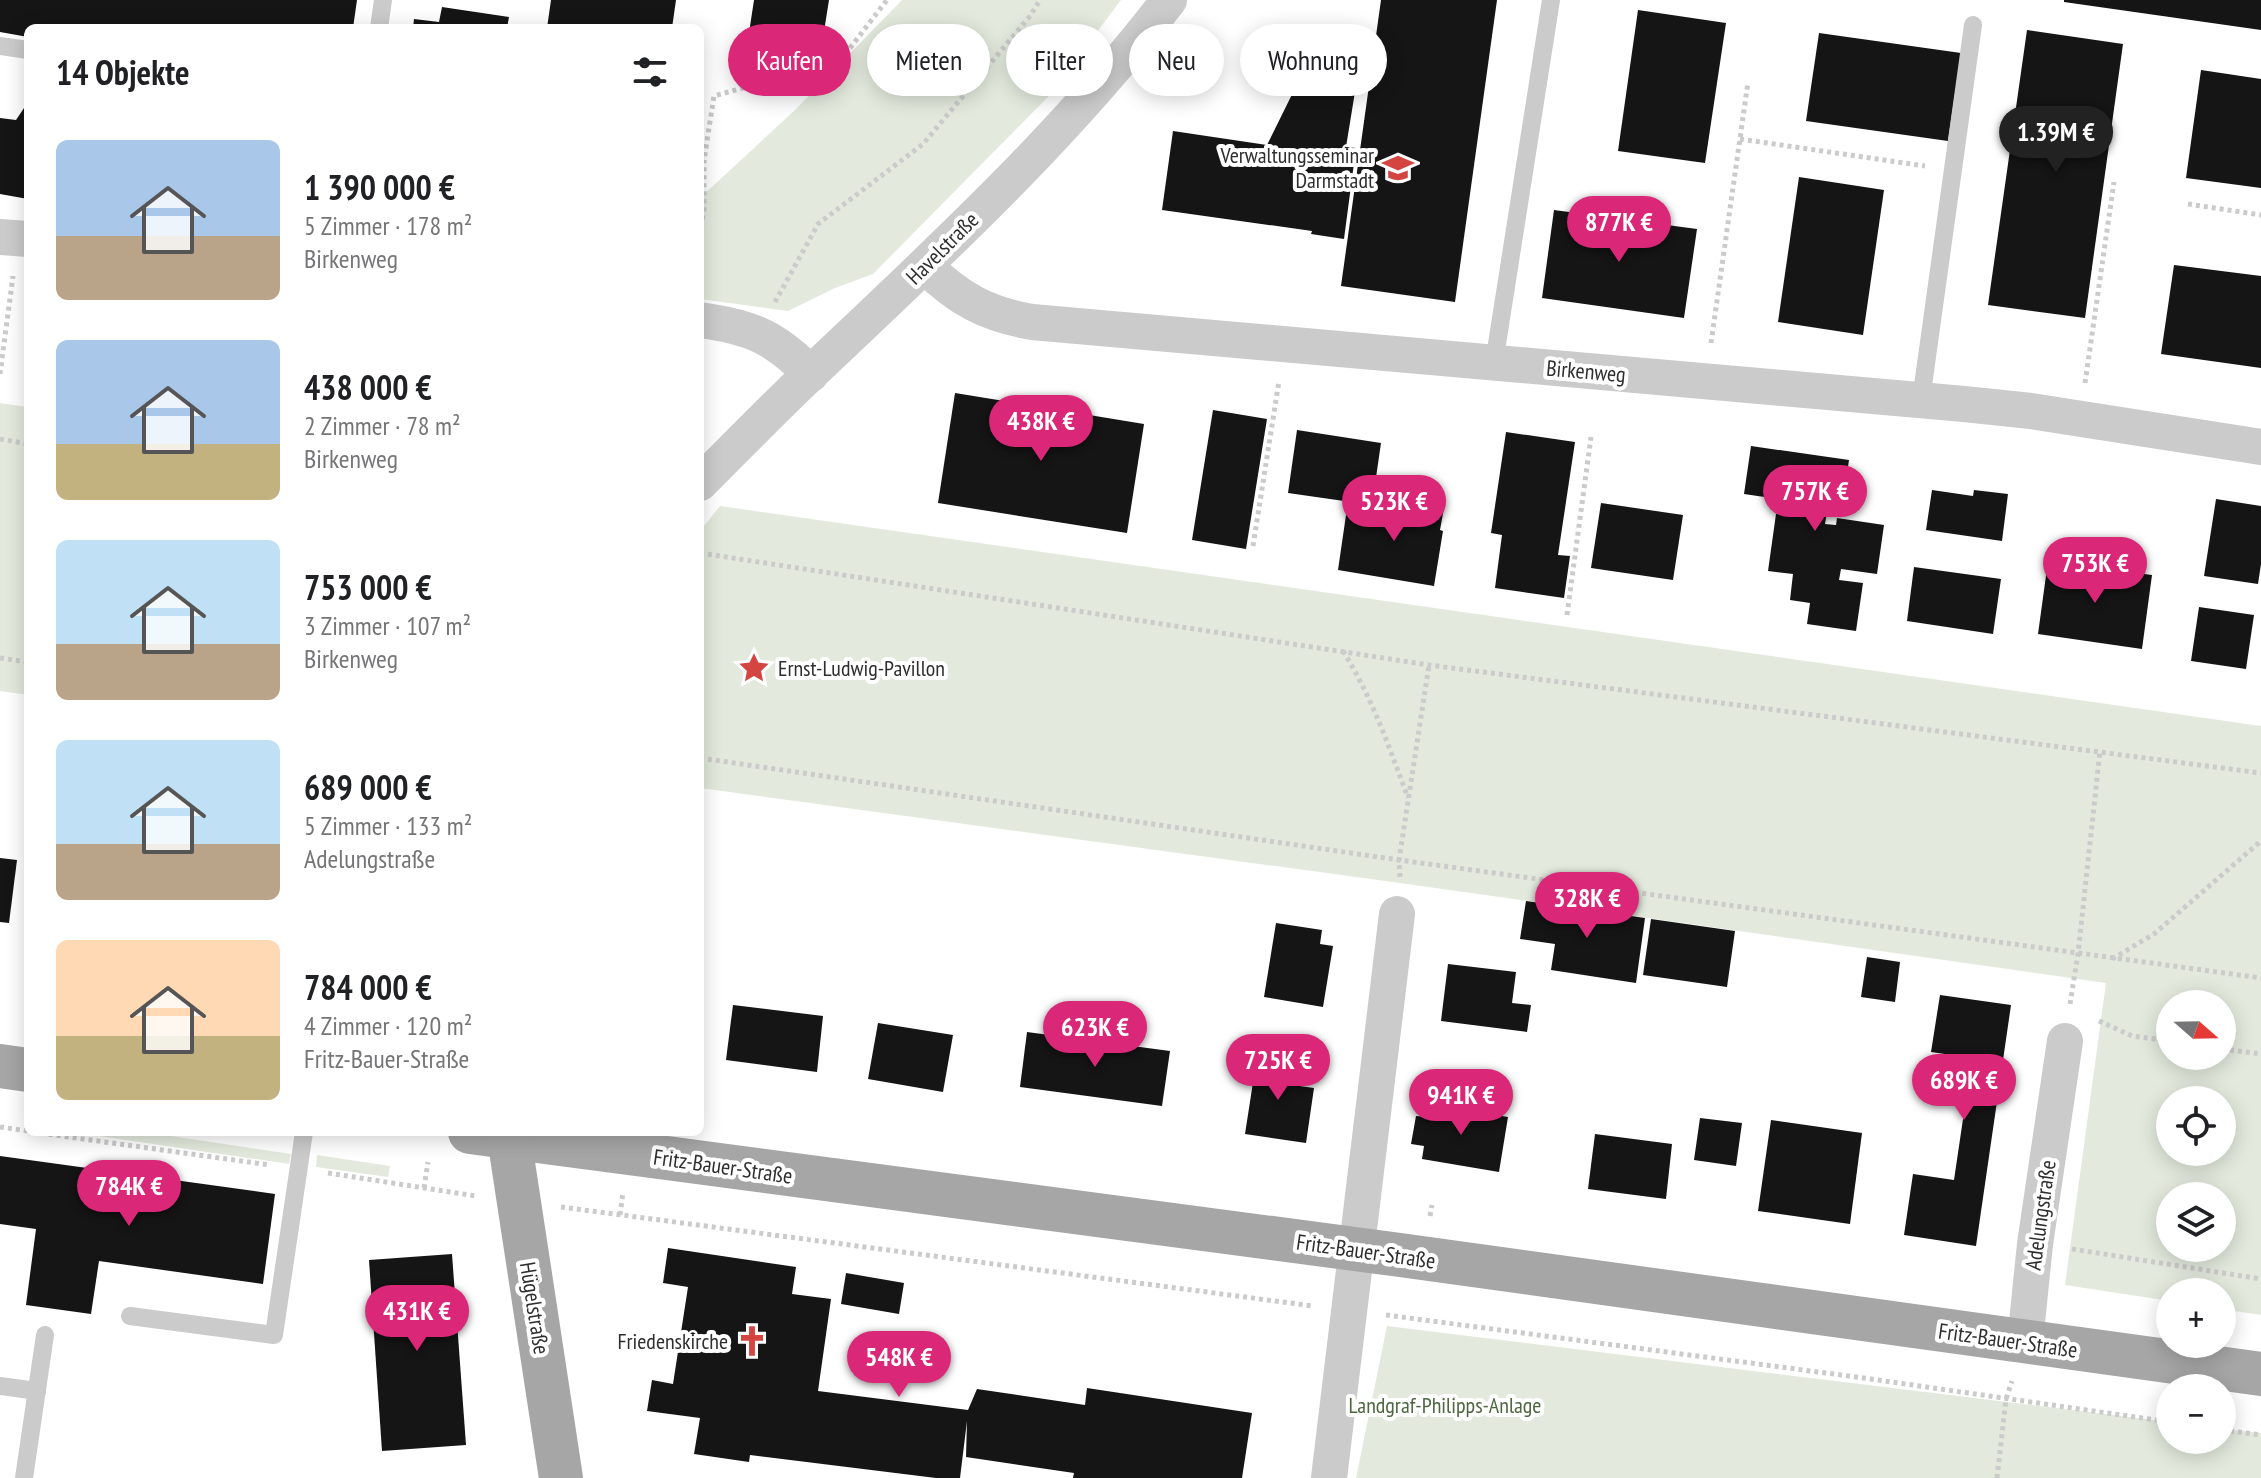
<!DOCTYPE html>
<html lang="de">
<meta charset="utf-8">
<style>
body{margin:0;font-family:"PT Sans Narrow",sans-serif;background:#f2f2f2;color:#202124;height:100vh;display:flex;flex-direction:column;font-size:30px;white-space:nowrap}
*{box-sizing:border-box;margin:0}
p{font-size:26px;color:#757577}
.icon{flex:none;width:44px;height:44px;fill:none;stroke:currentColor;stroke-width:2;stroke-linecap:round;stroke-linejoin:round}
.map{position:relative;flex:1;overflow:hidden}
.sheet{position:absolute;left:24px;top:24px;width:680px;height:1112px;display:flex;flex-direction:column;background:#fff;border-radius:12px;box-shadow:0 4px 20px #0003}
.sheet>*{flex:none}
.guide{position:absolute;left:728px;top:24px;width:760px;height:72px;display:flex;gap:16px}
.needle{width:52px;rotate:110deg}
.tools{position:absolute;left:2156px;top:990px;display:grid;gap:16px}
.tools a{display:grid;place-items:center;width:80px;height:80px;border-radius:50%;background:#fff;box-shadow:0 4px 20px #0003;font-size:40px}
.price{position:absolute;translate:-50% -68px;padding:0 18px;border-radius:28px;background:#db2777;color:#fff;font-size:26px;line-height:52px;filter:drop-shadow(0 2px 4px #0008)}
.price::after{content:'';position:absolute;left:50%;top:48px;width:24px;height:18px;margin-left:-12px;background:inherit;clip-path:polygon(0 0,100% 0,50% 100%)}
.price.current{background:#222;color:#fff}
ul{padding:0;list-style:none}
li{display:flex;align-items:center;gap:24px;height:200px;padding:0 32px}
li span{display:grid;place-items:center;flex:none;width:224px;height:160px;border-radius:12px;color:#555}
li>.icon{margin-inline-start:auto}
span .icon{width:96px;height:96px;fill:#fffc;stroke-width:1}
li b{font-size:34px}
h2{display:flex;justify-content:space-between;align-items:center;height:96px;padding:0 32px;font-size:34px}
.chip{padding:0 28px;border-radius:36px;background:#fff;box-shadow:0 4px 20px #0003;font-size:28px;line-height:72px}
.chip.current{background:#db2777;color:#fff}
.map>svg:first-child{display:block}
.green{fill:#e3eadd;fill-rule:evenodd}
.building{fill:#151515}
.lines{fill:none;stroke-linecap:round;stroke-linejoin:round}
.path{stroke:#cbcbcb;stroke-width:5;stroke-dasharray:4 4;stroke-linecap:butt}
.lane{stroke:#cbcbcb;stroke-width:18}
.street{stroke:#cbcbcb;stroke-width:36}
.primary{stroke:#a6a6a6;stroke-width:44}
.labels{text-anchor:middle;stroke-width:8;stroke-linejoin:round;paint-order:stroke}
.poi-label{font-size:22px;fill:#2e2e2e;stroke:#fff;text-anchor:end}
.street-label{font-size:22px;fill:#2e2e2e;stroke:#fff}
.park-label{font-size:22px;fill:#4e6640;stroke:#fff}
</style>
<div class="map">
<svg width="2261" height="1478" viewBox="0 0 2261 1478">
<rect width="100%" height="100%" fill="#fff"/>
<g class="green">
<polygon points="902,0 1121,0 1048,97 873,274 835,288 788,311 700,299 700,198 795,110"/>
<polygon points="0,403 28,407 28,695 0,691"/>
<path d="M720 506 2261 726V1315L2222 1309V1292H2170V1301L2065 1285 2106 983 1400 883 700 788V531ZM2170 1004H2222V1056H2170ZM2170 1100H2222V1152H2170ZM2170 1196H2222V1248H2170Z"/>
<polygon points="72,1132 144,1132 291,1154 289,1164"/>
<polygon points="317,1155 390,1166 388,1177 316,1167"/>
<polygon points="1387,1326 2170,1422 2170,1440 2222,1440 2222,1429 2261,1433 2261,1478 1356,1478"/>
</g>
<g class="building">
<polygon points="0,0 357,0 353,28 28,28 28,37 0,32"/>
<polygon points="551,0 676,0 672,28 547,28"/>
<polygon points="754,0 829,0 822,44 749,33"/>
<polygon points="1381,0 1497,0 1455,302 1341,286"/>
<polygon points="2064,0 2261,0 2261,30 2064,2"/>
<polygon points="442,7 509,17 507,28 413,28 414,19 439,22"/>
<polygon points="1638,10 1726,23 1705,163 1618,151"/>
<polygon points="2027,30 2123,44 2085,318 1988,305"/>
<polygon points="1819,33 1961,53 1948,141 1806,121"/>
<polygon points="1326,57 1360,61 1346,147 1356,148 1344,239 1311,234 1312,231 1162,210 1173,131 1267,145 1309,60 1326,63"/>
<polygon points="2201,70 2261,79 2261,188 2186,178"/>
<polygon points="28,102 28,199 0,194 0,118 16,120"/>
<polygon points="1799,177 1884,190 1863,335 1778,322"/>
<polygon points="1554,210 1697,229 1684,318 1542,298"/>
<polygon points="2174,265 2261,276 2261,368 2161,354"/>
<polygon points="955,393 1144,424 1127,533 938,503"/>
<polygon points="1213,410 1267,419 1246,549 1192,540"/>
<polygon points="1297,430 1381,443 1372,505 1288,493"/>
<polygon points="1506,432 1575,442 1558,555 1570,556 1564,598 1495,588 1502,535 1491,533"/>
<polygon points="1751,446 1849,460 1842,508 1828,506 1825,524 1836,525 1837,518 1884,525 1877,574 1841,569 1839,580 1863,583 1856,631 1807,624 1810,603 1790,600 1793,574 1768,571 1776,514 1782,514 1785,500 1744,494"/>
<polygon points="1932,490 1973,496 1974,490 2008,494 2002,541 1926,530"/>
<polygon points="1386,499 1444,508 1440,530 1443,531 1434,586 1338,570 1346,515 1374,519 1376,507 1384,508"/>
<polygon points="2216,499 2261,506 2261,564 2258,584 2204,576"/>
<polygon points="1601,503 1683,515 1673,580 1591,568"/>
<polygon points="2048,561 2152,575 2142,649 2038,634"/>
<polygon points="1914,567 2001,579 1993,634 1907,621"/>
<polygon points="2199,607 2254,615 2246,669 2191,661"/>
<polygon points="0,858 17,860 9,923 0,922"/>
<polygon points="1526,901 1645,918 1636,983 1551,970 1555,944 1520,939"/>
<polygon points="1651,919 1735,931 1727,987 1643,975"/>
<polygon points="1276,923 1322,930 1320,944 1333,946 1323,1007 1264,997"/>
<polygon points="1867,957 1900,962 1895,1002 1861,997"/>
<polygon points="1448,964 1516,972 1512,1003 1531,1005 1527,1032 1441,1021"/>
<polygon points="1940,995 2011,1005 1976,1246 1904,1235 1913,1174 1954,1180 1972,1058 1931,1052"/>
<polygon points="733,1005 823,1016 817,1072 726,1060"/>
<polygon points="878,1023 953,1035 943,1092 868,1079"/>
<polygon points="1027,1032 1170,1051 1162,1106 1020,1087"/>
<polygon points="1258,1050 1289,1054 1285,1084 1314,1088 1306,1143 1245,1134"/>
<polygon points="1430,1104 1508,1117 1499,1172 1422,1159 1424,1146 1411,1144 1416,1116 1428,1117"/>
<polygon points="1700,1118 1742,1123 1736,1166 1694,1160"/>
<polygon points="1771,1120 1862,1133 1850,1224 1758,1211"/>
<polygon points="1595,1134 1672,1144 1666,1199 1588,1189"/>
<polygon points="0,1156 275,1194 263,1284 99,1261 91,1314 26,1305 36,1229 0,1224"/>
<polygon points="668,1248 796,1267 792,1294 831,1299 818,1391 968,1410 977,1389 1085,1405 1087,1388 1252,1413 1242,1478 1073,1478 1074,1473 966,1457 967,1421 960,1478 936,1478 750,1455 749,1462 694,1454 700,1418 647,1411 652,1380 673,1384 688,1287 663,1283"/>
<polygon points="452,1254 466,1445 382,1451 369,1260"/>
<polygon points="846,1273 904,1283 899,1314 841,1304"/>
</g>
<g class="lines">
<g class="path">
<polyline points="1740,139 1925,166"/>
<polyline points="700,159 704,160 714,96 840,61 887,0"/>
<polyline points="2188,204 2261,215"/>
<polyline points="700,235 704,209 704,160"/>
<polyline points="775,302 818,224 923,144 1030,16 1040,0"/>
<polyline points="1711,343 1748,82"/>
<polyline points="0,374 13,276"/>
<polyline points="2085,383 2114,182"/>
<polyline points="0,439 28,444"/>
<polyline points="1253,546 1279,381"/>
<polyline points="700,553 1429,665 2261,773"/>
<polyline points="1567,615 1591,437"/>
<path d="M1343 651C1372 697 1389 747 1408 798"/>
<polyline points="0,658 28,662"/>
<polyline points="700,758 1399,860 2261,978"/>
<polyline points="1400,877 1399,860 1429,665"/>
<polyline points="2112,959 2154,934 2261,841"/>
<polyline points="2070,1004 2078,954 2100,751"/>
<polyline points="2099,1021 2132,1036 2170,1041"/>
<polyline points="2222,1049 2261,1054"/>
<polyline points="0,1127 28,1131"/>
<polyline points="33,1132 270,1165"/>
<polyline points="328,1173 476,1196"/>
<polyline points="424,1188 428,1162"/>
<polyline points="561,1207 1313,1306"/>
<polyline points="620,1215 623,1192"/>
<polyline points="1430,1216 1432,1205"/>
<polyline points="2072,1249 2261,1279"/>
<polyline points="1386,1315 1864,1378 2170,1422"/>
<polyline points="2222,1430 2261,1435"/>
<polyline points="1997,1478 2006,1399 2012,1381"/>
</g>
<g class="lane">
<polyline points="379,28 383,0"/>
<polyline points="0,46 28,50"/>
<polyline points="1494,363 1551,0"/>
<polyline points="1921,400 1973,25"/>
<polyline points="130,1316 274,1335 304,1132"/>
<polyline points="0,1386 37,1391"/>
<polyline points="24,1478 45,1335"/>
</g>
<g class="street">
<polyline points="0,237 28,239"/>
<path d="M925 266C959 299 986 314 1032 322L1964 404 2031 411 2261 447"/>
<path d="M700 320C751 327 775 337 811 374"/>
<path d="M700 483C737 446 774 408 812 372 937 254 1064 137 1169 0"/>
<polyline points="2025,1342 2035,1244 2065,1041"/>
<polyline points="1329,1478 1397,914"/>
</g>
<g class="primary">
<polyline points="0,1066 28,1070"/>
<polyline points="470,1132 1400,1255 2261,1374"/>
<polyline points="509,1137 561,1478"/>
</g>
</g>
<defs>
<symbol id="university-bare" viewBox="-9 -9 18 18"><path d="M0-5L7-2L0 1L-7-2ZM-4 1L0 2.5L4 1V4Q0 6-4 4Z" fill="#d44542" stroke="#fff" stroke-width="2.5" paint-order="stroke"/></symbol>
<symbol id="sight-bare" viewBox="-9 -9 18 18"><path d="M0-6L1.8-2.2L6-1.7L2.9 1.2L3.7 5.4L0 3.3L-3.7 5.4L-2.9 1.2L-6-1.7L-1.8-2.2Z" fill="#d44542" stroke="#fff" stroke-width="2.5" paint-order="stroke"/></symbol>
<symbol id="church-bare" viewBox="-9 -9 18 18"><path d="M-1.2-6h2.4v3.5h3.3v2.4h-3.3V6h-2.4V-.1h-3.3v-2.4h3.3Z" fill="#d44542" stroke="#fff" stroke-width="2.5" paint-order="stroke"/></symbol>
</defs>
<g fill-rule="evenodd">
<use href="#university-bare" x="1376" y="146" width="44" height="44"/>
<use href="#sight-bare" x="732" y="646" width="44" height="44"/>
<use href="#church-bare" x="730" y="1319" width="44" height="44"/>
</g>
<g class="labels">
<g class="poi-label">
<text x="1374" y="163">Verwaltungsseminar<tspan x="1374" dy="25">Darmstadt</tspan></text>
<text x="778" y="676" text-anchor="start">Ernst-Ludwig-Pavillon</text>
<text x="728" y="1349">Friedenskirche</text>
</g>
<g class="street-label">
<text transform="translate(942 248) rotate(-45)" y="8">Havelstraße</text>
<text transform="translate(1586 371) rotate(5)" y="8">Birkenweg</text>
<text transform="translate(723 1166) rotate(8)" y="8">Fritz-Bauer-Straße</text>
<text transform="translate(2040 1215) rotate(-82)" y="8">Adelungstraße</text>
<text transform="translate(1366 1251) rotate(8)" y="8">Fritz-Bauer-Straße</text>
<text transform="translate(535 1308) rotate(81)" y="8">Hügelstraße</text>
<text transform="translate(2008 1340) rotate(8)" y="8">Fritz-Bauer-Straße</text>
</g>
<g class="park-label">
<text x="1445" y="1413">Landgraf-Philipps-Anlage</text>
</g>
</g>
</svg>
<div class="tools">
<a><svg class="needle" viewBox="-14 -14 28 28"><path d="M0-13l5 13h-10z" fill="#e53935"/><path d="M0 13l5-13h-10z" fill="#757577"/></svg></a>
<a><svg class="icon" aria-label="locate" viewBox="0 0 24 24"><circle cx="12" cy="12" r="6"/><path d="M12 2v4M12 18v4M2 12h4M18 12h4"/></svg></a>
<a><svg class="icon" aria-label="layers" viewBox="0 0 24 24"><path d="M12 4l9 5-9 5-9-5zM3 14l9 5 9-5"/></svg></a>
<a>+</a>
<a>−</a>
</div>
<b class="price current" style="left:2056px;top:174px">1.39M €</b>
<b class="price" style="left:1619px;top:264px">877K €</b>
<b class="price" style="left:1041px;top:463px">438K €</b>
<b class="price" style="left:1815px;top:533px">757K €</b>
<b class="price" style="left:1394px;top:543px">523K €</b>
<b class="price" style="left:2095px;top:605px">753K €</b>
<b class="price" style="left:1587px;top:940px">328K €</b>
<b class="price" style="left:1095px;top:1069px">623K €</b>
<b class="price" style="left:1278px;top:1102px">725K €</b>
<b class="price" style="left:1964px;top:1122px">689K €</b>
<b class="price" style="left:1461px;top:1137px">941K €</b>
<b class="price" style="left:129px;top:1228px">784K €</b>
<b class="price" style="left:417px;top:1353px">431K €</b>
<b class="price" style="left:899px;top:1399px">548K €</b>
<div class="guide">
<a class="chip current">Kaufen</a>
<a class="chip">Mieten</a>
<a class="chip">Filter</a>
<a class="chip">Neu</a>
<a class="chip">Wohnung</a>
</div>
<section class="sheet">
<h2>14 Objekte<svg class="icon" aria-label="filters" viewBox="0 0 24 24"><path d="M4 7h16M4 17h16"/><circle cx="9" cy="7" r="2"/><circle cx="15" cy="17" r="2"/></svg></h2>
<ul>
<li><span style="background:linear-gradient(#a9c7e8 60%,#b9a48a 0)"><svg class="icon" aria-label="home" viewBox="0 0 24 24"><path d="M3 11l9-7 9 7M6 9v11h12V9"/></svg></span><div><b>1 390 000 €</b><p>5 Zimmer · 178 m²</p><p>Birkenweg</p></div></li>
<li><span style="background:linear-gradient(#a9c7e8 65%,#c2b280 0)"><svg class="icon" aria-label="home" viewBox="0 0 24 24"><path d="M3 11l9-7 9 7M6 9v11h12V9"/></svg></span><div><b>438 000 €</b><p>2 Zimmer · 78 m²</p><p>Birkenweg</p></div></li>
<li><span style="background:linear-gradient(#bfe0f5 65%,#b9a48a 0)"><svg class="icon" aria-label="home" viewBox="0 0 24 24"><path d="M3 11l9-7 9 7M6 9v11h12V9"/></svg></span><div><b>753 000 €</b><p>3 Zimmer · 107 m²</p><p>Birkenweg</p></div></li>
<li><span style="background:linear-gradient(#bfe0f5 65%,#b9a48a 0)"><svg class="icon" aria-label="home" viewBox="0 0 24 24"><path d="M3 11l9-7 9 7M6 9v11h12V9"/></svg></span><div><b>689 000 €</b><p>5 Zimmer · 133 m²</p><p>Adelungstraße</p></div></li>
<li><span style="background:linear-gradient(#ffd9b3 60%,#c2b280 0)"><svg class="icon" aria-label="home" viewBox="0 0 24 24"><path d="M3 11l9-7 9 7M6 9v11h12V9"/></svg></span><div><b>784 000 €</b><p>4 Zimmer · 120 m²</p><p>Fritz-Bauer-Straße</p></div></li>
</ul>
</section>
</div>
